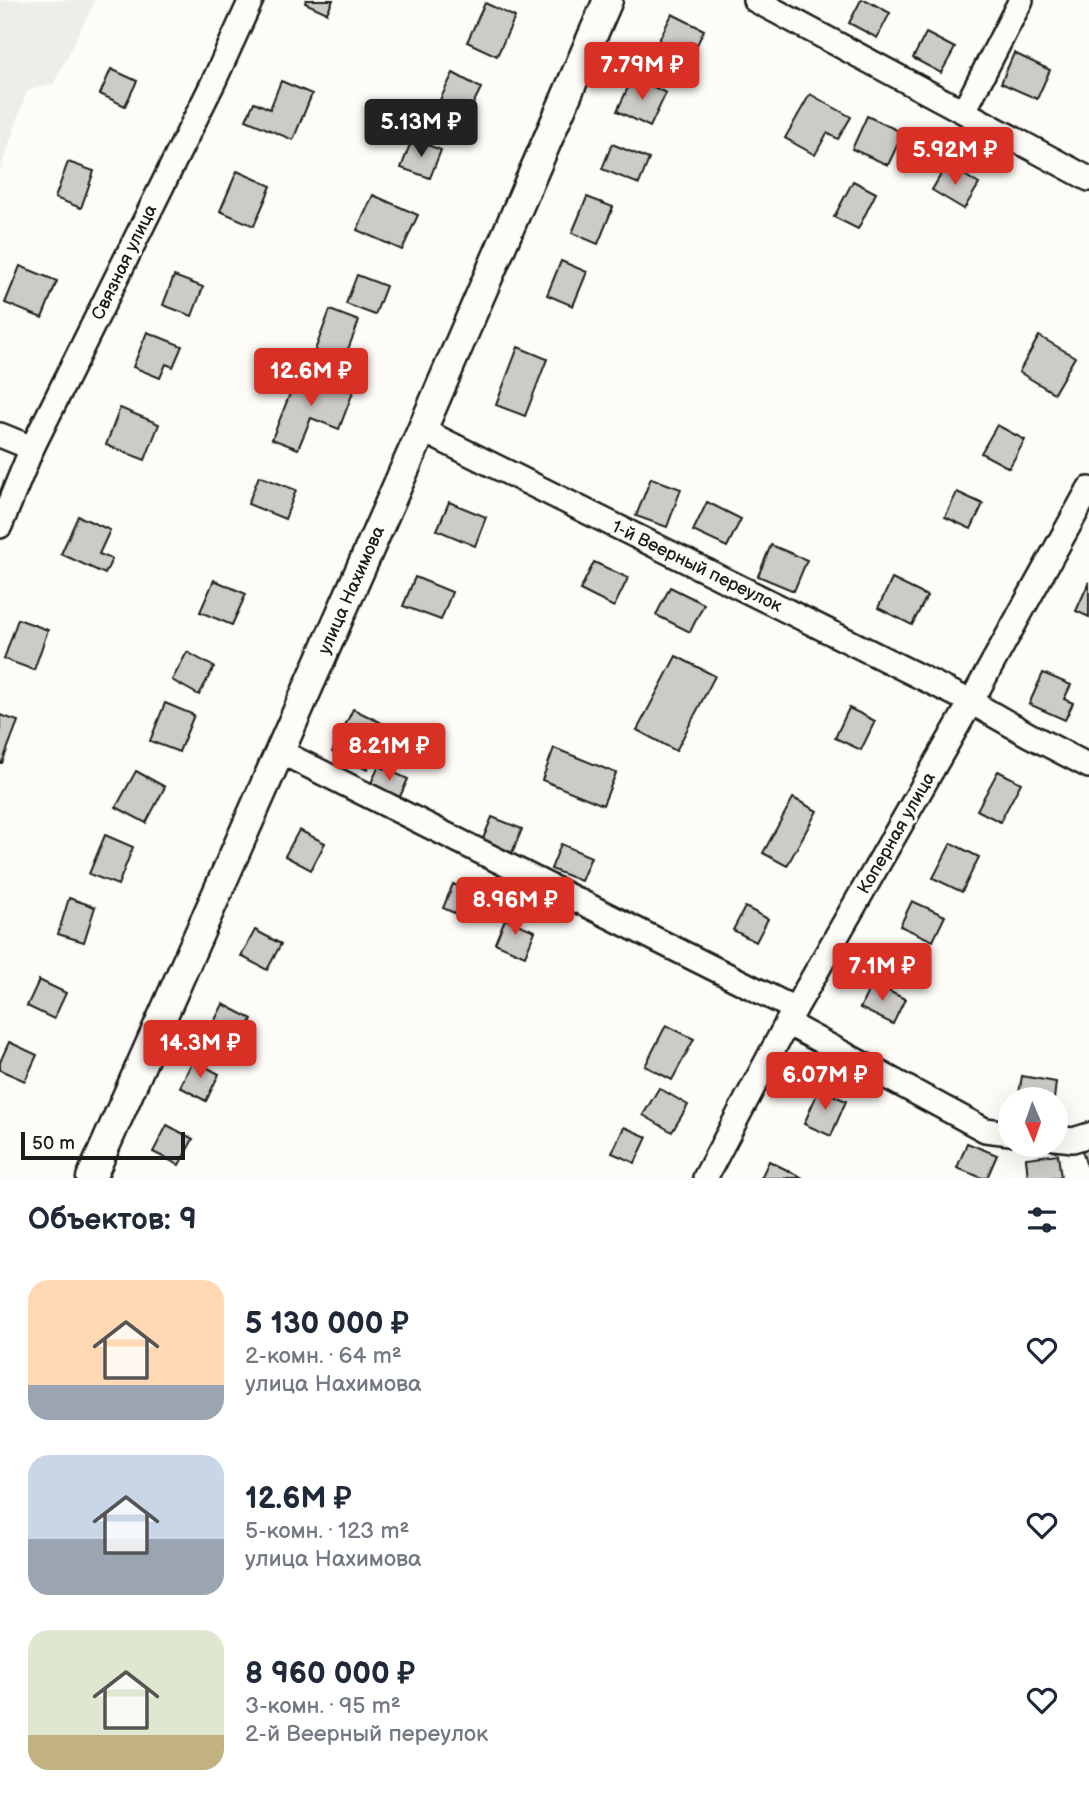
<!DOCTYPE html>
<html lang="ru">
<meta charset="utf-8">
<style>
body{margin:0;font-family:"Balsamiq Sans",sans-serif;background:#f6f6f7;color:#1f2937;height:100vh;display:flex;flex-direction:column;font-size:26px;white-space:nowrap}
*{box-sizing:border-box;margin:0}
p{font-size:23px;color:#747a83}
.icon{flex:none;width:38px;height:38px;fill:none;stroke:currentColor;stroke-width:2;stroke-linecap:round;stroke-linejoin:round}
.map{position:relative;height:1178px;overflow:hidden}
.sheet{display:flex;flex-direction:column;background:#fff;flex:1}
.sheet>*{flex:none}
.needle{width:46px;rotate:178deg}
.controls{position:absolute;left:998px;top:1087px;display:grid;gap:14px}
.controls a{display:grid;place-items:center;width:70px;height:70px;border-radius:50%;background:#fff;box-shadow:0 7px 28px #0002;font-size:35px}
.scale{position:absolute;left:21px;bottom:18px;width:164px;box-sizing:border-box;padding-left:7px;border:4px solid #1c1c1c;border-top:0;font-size:19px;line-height:24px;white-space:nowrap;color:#1c1c1c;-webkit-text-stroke:5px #fdfcf7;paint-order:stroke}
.price{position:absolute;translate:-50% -60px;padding:0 16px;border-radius:7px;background:#d93025;color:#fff;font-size:23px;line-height:46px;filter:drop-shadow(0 2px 4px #0008)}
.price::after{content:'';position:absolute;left:50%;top:42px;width:21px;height:16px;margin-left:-10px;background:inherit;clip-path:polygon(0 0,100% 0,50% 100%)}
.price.selected{background:#222;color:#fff}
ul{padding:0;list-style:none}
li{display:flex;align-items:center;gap:21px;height:175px;padding:0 28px}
li span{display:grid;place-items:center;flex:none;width:196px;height:140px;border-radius:21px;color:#555}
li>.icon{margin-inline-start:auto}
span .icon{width:84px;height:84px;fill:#fffc;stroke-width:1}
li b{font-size:30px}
h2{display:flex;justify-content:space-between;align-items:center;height:84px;padding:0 28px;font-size:30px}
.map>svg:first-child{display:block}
.built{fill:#eeede9}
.building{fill:#cccbc8;stroke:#1c1c1c;stroke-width:2}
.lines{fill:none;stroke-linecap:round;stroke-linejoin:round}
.minor-casing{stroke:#1c1c1c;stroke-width:28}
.major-casing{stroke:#1c1c1c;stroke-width:33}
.minor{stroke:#fdfcf7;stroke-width:23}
.major{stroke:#fdfcf7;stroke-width:28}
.labels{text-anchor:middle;stroke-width:6;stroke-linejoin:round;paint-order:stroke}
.street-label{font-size:18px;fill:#1c1c1c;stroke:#fdfcf7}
</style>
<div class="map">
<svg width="1089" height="1178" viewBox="0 0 1089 1178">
<rect width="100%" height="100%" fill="#fdfcf7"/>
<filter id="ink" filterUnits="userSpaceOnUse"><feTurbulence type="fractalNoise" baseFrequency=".0143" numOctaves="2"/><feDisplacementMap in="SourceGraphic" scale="14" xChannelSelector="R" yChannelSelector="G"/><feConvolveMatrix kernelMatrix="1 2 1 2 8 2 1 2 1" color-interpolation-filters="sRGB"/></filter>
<g filter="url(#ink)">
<polygon class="built" points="0,0 95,0 54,83 27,91 0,171"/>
<g class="building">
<polygon points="306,0 333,0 327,13 305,3"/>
<polygon points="861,0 866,0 890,13 877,38 849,23"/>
<polygon points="485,3 515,17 497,56 467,42"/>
<polygon points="672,14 704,30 688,64 655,48"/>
<polygon points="926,33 955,48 941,73 913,58"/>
<polygon points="1014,53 1050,70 1037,99 1001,83"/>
<polygon points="111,69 137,81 125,106 100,94"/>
<polygon points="453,73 481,88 462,126 434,112"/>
<polygon points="633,77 666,93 650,127 617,111"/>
<polygon points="281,81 312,94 293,140 246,120 254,102 270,109"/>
<polygon points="810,94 851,117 838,139 827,133 815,155 785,138"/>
<polygon points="867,116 903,133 888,165 852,149"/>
<polygon points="412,139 441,150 430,178 401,168"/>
<polygon points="612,144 649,159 639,184 602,169"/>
<polygon points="68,162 94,171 81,208 55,198"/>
<polygon points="947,164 979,184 964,209 932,190"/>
<polygon points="237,171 271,186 254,226 220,211"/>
<polygon points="853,181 876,193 858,229 834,217"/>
<polygon points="373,195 418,215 402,250 357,230"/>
<polygon points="587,197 613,207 598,244 572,233"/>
<polygon points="561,261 587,272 573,306 547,295"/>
<polygon points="20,266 57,281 42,318 5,303"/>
<polygon points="357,275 386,286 375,315 346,304"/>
<polygon points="174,276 203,287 192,316 163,305"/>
<polygon points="330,310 359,321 343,362 315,350"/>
<polygon points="147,332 182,346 173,367 166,364 160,378 133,367"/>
<polygon points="1039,336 1075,357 1054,393 1019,372"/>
<polygon points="518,347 547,359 525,416 496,405"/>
<polygon points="299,371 353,392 339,429 311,418 298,449 272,439"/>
<polygon points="120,408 159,424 145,460 106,445"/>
<polygon points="997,425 1025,440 1009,468 981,453"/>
<polygon points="259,476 296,490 285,519 248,504"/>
<polygon points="651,478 681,489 667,527 636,516"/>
<polygon points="957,492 983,504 971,529 945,517"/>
<polygon points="449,502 486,517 475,546 437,530"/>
<polygon points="707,502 741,519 727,547 693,531"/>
<polygon points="78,516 110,530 99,554 112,559 105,574 61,554"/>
<polygon points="771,545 807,560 794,591 758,576"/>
<polygon points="594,562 628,578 614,607 580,590"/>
<polygon points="415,577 452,592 441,620 403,606"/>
<polygon points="892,579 927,596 912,625 878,608"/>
<polygon points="214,580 246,594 232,625 200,612"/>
<polygon points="1089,582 1089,617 1076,611"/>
<polygon points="670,587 704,604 690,632 656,615"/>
<polygon points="18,619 48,630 34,670 4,659"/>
<polygon points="187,652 214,667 199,695 172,680"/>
<polygon points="676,656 715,676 676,751 637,730"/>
<polygon points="1043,673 1071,685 1064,699 1073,703 1065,720 1029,704"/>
<polygon points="165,703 194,715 179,752 150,741"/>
<polygon points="849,708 875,721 861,750 835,738"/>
<polygon points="353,709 388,726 367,770 332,752"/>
<polygon points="0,715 18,721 2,763 0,763"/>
<polygon points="554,748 616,773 603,805 542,780"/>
<polygon points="379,766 408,779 398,801 369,787"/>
<polygon points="136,771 165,787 146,823 116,807"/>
<polygon points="998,771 1021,783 1000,822 977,810"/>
<polygon points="793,798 817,811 787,866 763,853"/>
<polygon points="492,817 522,829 512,853 482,841"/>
<polygon points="299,830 325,843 311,870 285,856"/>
<polygon points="105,835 133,847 118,885 89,874"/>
<polygon points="951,843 979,857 962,892 933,878"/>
<polygon points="561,844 591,857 581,881 551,869"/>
<polygon points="453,884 482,896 472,921 443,908"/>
<polygon points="69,898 95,907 84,942 58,934"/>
<polygon points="912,901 945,916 933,941 900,926"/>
<polygon points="745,907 768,919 756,942 733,930"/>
<polygon points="505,919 535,931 525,956 495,943"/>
<polygon points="255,930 281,944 267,970 241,956"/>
<polygon points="39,980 66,993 54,1019 27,1006"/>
<polygon points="872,983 905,999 893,1024 860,1008"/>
<polygon points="223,1004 252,1019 232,1058 203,1044"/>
<polygon points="666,1025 694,1039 672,1080 645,1066"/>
<polygon points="9,1042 37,1055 25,1081 0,1070 0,1062"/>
<polygon points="193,1060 219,1074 206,1101 180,1087"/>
<polygon points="1022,1076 1056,1082 1054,1099 1018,1099"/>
<polygon points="659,1088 688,1105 672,1132 643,1115"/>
<polygon points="819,1089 846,1101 831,1136 804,1124"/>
<polygon points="167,1125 193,1139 179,1165 153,1152"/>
<polygon points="624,1127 647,1137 635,1163 612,1153"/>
<polygon points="967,1143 997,1155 987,1178 982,1178 957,1168"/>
<polygon points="1089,1148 1089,1174 1082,1150"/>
<polygon points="1058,1154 1061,1178 1028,1178 1026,1158"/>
<polygon points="769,1161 803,1178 761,1178"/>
</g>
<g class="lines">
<defs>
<g id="minor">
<polyline points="755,0 1089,179"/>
<polyline points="964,111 1021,0"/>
<polyline points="422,430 971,702 1029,735 1089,766"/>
<polyline points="0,435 32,448"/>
<polyline points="0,526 32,448 214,81 251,0"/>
<polyline points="279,751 795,1009"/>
<polyline points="787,1023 985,1130 1010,1133"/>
<polyline points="1055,1138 1073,1140 1089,1135"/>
<polyline points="705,1178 787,1023 971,702 1089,489"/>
</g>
<polyline id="major" points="91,1178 422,430 608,0"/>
</defs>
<use href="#minor" class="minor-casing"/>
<use href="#major" class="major-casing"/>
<use href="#minor" class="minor"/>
<use href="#major" class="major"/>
</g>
</g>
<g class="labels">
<g class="street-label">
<text transform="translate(124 262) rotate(-64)" y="6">Связная улица</text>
<text transform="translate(697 566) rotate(26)" y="6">1-й Веерный переулок</text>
<text transform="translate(351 590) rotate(-66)" y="6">улица Нахимова</text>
<text transform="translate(896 833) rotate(-60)" y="6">Коперная улица</text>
</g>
</g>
</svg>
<div class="controls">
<a><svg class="needle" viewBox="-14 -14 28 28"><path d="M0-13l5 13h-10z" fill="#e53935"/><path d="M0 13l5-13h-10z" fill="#747a83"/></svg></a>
</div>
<div class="scale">50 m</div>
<b class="price" style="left:642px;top:102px">7.79M ₽</b>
<b class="price selected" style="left:421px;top:159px">5.13M ₽</b>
<b class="price" style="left:955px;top:187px">5.92M ₽</b>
<b class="price" style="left:311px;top:408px">12.6M ₽</b>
<b class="price" style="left:389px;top:783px">8.21M ₽</b>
<b class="price" style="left:515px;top:937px">8.96M ₽</b>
<b class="price" style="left:882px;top:1003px">7.1M ₽</b>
<b class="price" style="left:200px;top:1080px">14.3M ₽</b>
<b class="price" style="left:825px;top:1112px">6.07M ₽</b>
</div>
<section class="sheet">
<h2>Объектов: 9<svg class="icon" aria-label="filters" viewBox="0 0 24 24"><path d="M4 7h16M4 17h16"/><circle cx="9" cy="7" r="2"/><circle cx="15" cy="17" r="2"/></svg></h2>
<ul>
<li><span style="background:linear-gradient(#ffd9b3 75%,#9aa5b1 0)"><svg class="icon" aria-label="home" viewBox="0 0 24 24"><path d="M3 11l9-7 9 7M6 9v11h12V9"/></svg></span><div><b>5 130 000 ₽</b><p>2-комн. · 64 m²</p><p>улица Нахимова</p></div><svg class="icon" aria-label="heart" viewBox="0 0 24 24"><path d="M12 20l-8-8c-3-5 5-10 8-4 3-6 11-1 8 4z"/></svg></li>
<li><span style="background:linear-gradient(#c9d6e8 60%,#9aa5b1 0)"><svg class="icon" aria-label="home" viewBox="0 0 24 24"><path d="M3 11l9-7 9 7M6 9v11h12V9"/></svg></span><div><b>12.6M ₽</b><p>5-комн. · 123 m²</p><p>улица Нахимова</p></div><svg class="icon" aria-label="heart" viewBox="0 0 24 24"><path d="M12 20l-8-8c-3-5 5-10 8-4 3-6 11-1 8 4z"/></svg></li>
<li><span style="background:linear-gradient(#dfe7d0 75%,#c2b280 0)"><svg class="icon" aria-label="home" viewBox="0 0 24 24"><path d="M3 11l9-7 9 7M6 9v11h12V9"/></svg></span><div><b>8 960 000 ₽</b><p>3-комн. · 95 m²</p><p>2-й Веерный переулок</p></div><svg class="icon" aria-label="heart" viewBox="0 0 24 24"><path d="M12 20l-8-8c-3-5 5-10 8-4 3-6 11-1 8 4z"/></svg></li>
</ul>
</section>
